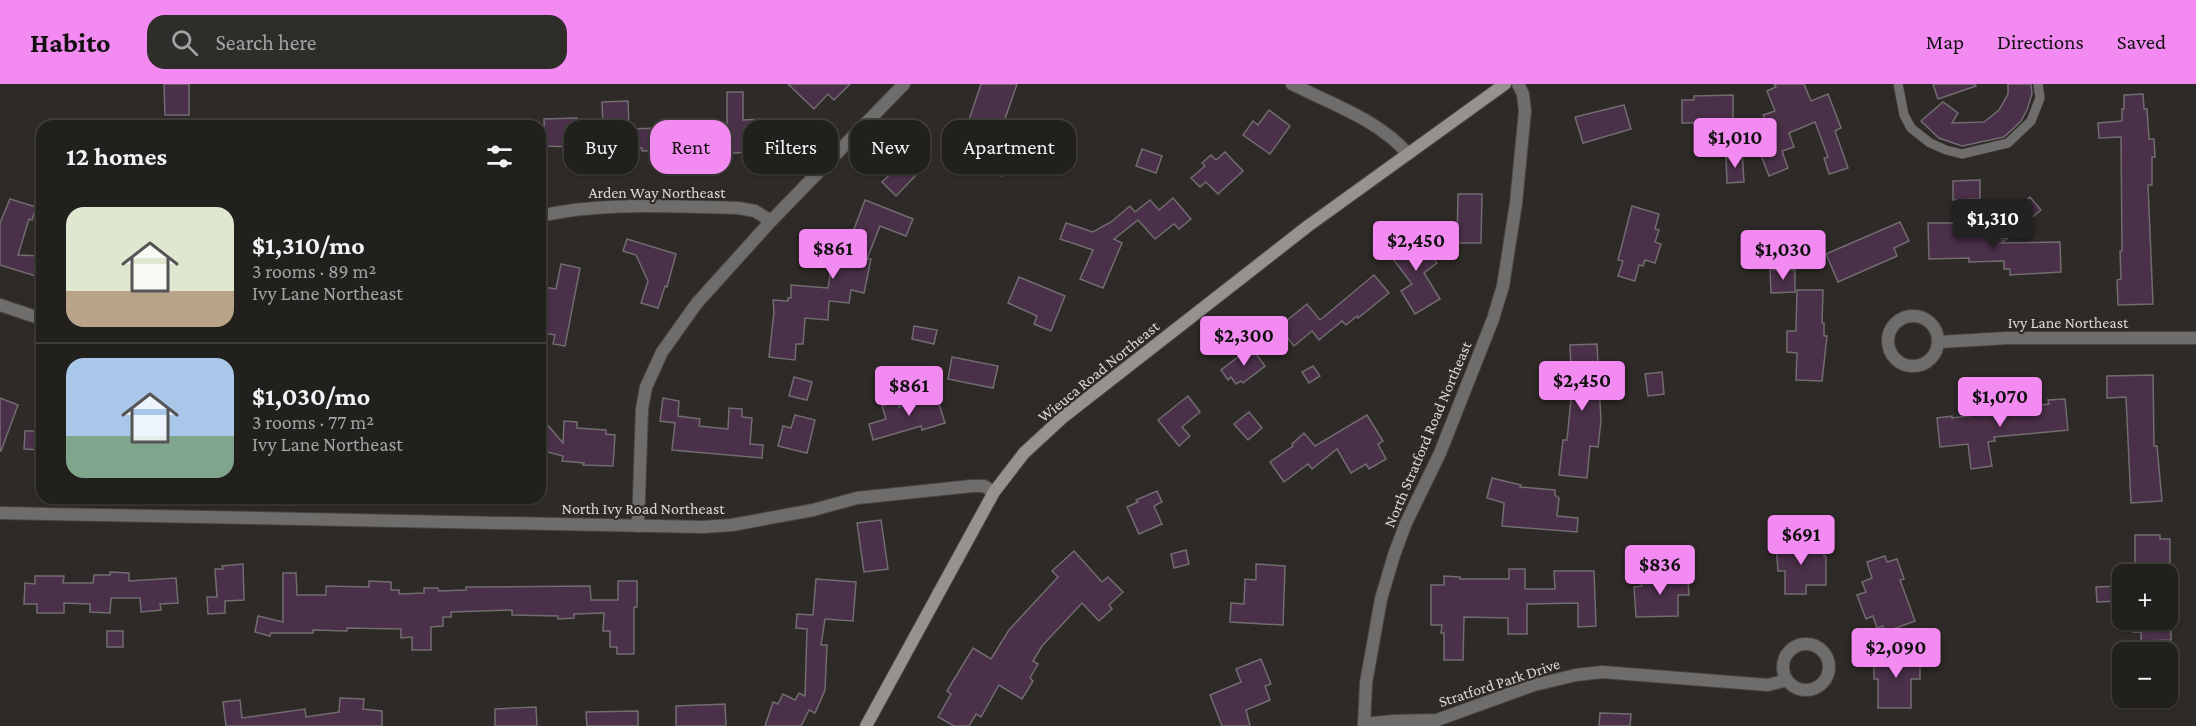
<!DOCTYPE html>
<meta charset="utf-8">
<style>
body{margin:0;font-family:"Crimson Pro",serif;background:#2e2d2a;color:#f1f3f6;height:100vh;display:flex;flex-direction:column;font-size:22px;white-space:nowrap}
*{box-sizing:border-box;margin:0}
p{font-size:20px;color:#a2a3a4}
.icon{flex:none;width:33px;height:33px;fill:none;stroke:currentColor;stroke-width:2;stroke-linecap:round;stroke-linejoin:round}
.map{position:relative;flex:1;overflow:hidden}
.drawer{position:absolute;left:36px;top:36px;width:510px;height:384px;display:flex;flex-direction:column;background:#22201d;border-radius:18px;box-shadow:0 2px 4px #0004,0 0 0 2px #3f3e3b}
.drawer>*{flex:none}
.top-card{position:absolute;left:564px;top:36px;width:570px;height:54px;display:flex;gap:12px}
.tools{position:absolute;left:2112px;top:480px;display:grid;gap:12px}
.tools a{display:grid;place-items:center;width:66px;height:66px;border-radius:12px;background:#22201d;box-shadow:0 2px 4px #0004,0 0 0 2px #3f3e3b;font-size:30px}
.price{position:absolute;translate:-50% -51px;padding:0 14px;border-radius:6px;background:#f38af1;color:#111;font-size:20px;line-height:39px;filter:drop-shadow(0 2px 3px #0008)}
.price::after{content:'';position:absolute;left:50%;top:36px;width:18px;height:14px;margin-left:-9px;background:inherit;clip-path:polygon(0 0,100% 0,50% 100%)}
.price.on{background:#222;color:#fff}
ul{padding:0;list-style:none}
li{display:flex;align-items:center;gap:18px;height:150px;padding:0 30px}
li+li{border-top:2px solid #3f3e3b}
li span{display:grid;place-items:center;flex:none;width:168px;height:120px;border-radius:18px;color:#555}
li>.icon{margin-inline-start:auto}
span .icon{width:72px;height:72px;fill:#fffc;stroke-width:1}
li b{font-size:26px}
h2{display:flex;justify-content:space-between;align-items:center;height:72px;padding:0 30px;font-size:26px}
.chip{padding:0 21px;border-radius:18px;background:#22201d;box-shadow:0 2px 4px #0004,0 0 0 2px #3f3e3b;font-size:21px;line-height:54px}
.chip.on{background:#f38af1;color:#111}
header{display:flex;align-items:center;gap:36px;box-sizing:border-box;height:84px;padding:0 30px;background:#f38af1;color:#111}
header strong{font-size:28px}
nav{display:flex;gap:33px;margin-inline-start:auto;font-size:21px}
.search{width:420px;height:54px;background:#2e2d2a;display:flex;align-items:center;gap:15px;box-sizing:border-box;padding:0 21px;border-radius:18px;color:#a2a3a4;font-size:22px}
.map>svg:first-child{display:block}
.building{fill:#4a3048;stroke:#716c70;stroke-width:1.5}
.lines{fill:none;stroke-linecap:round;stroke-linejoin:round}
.lane-casing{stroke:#4a4643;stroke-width:10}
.street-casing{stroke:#4a4643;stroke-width:14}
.secondary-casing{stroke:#4a4643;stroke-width:14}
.lane{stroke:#6f6d6b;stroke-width:9}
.street{stroke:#6f6d6b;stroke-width:12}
.secondary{stroke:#95928f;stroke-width:12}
.labels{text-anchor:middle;stroke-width:4.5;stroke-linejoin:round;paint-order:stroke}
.street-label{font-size:16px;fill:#dcd9d7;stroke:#2e2a27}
</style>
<header>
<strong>Habito</strong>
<div class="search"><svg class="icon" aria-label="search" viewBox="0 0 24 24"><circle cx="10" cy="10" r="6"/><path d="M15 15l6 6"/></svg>Search here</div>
<nav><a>Map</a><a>Directions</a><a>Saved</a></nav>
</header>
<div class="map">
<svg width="2196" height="642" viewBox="0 0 2196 642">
<rect width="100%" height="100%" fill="#2e2a27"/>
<g class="building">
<polygon points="164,0 189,0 189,31 165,31"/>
<polygon points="788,0 850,0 834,16 828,10 814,25"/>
<polygon points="981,0 1017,0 998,55 1013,60 1002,92 956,75"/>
<polygon points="1774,0 1804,0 1811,17 1828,10 1841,44 1835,47 1848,84 1829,90 1824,74 1828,73 1815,38 1789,49 1794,63 1782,67 1788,84 1769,92 1757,61 1762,58 1755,39 1765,35 1763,31 1775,27 1767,7 1776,3"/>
<polygon points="1933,0 1975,0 1976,2 1938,15"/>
<polygon points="2008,0 2031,0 2032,10 2027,26 2021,37 2004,53 1962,62 1939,54 1921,37 1943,18 1958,29 1952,39 1984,38 1999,26 2008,10"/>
<polygon points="727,8 743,8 743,36 764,35 764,44 767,44 768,68 698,70 689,69 689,66 642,67 642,64 613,65 612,62 604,62 604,58 579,58 573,60 573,63 545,62 544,35 577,34 577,42 603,41 602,18 628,17 629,45 689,43 689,40 727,39"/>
<polygon points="2143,10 2144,25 2147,25 2149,55 2154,55 2155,73 2152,73 2152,101 2148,101 2153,220 2118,221 2117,196 2121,195 2120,167 2122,167 2121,53 2099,54 2098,39 2122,37 2122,25 2124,25 2124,11"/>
<polygon points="1733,11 1733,49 1696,50 1696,39 1682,39 1682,16 1694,16 1694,12"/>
<polygon points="1624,21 1631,45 1583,59 1575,33"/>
<polygon points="1269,26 1290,42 1270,70 1243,51 1253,37 1258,41"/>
<polygon points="1142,65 1162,72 1156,89 1136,82"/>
<polygon points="1742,67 1744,98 1727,99 1726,74"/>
<polygon points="1225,68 1243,87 1218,110 1206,98 1200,103 1191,94 1205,82 1202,79 1211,71 1216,76"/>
<polygon points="907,74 920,87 896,112 882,98"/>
<polygon points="1980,96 1980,115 1953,116 1953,97"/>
<polygon points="1458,110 1482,110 1481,159 1457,159"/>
<polygon points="2030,113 2041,126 2028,137 2017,124"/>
<polygon points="1173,114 1191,135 1179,145 1174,140 1155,155 1138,136 1114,155 1122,159 1103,204 1080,195 1093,166 1060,155 1066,139 1093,148 1111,138 1130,122 1135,128 1150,116 1159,126"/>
<polygon points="10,115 36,123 32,136 29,135 18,171 42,172 42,194 0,181 0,139"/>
<polygon points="865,116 913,135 906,152 880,142 867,175 871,175 864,209 851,206 849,219 829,217 828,236 805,234 803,260 796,260 795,276 769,273 774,228 773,216 788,217 788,214 791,214 791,201 828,204 835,159 848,161"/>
<polygon points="1632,122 1659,130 1655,145 1659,146 1655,158 1661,160 1655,179 1645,176 1643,182 1639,181 1635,197 1618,192 1623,177 1618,176"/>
<polygon points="1900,138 1909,157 1894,164 1897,172 1838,198 1826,170"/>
<polygon points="1928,139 1956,139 1956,147 1986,146 1986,154 2008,154 2001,159 2060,158 2061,188 2010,191 2010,185 2004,185 2004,177 1969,178 1969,174 1929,175"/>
<polygon points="1417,149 1437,179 1424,189 1440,215 1415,230 1401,207 1412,200 1393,175 1402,168 1394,157 1404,150 1408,155"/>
<polygon points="627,155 676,170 667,203 665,202 658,224 641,219 648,197 636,171 623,167"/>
<polygon points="561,180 580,184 565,262 553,260 555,251 540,248 543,232 541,231 544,203 556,205"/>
<polygon points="1770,186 1795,186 1795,208 1771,209"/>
<polygon points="1374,191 1389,209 1358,234 1357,232 1346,241 1342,237 1319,256 1312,247 1294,262 1279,243 1307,220 1320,236"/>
<polygon points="1019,193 1065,212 1051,247 1034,240 1037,232 1008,219"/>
<polygon points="1797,206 1823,206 1822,239 1824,239 1824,252 1827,252 1822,297 1796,296 1797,269 1787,268 1787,247 1796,247"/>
<polygon points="914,242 937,246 934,260 912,255"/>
<polygon points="1597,260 1601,337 1598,363 1590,362 1587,394 1559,391 1563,356 1567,356 1572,304 1570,261"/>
<polygon points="1251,263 1265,282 1243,299 1241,297 1236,300 1231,293 1228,296 1221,286"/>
<polygon points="952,273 998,282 993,304 948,295"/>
<polygon points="1313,282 1320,292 1309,299 1302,288"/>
<polygon points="1662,288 1664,310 1648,312 1645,290"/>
<polygon points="2153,291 2154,362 2157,362 2162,417 2131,419 2126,313 2107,314 2107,292"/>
<polygon points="794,293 812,298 807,316 789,312"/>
<polygon points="935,307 945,339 922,346 921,342 873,356 869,340 886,335 882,322 897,317 899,323 921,317 920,311"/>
<polygon points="1188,312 1200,328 1182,343 1190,352 1179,362 1158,336"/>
<polygon points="0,314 18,321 1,367 0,367"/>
<polygon points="663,314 679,317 678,332 700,335 699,342 728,345 729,324 742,325 742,333 752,334 750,360 763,361 762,374 672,366 675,339 660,337"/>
<polygon points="2065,315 2068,346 1994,353 1995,357 1988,358 1992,382 1971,385 1968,360 1940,363 1937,334 1952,332 1952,334 2008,327 2007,320 2023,319 2023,323 2049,320 2048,316"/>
<polygon points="1249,328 1262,344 1248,356 1234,340"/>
<polygon points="795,331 815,336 807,369 778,362 783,342 791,344"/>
<polygon points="1367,331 1383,357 1378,360 1386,375 1369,385 1366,380 1351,389 1337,365 1312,385 1308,380 1284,398 1270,378 1293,362 1292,360 1304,349 1315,362"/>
<polygon points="540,332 563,359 564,337 577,338 577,344 606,346 606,350 615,351 613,382 583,381 584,379 562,377 563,372 540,366"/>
<polygon points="25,347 42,347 42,366 24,365"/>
<polygon points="1492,394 1521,401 1520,403 1555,406 1555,411 1559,414 1557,432 1578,434 1577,448 1502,442 1504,419 1487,414"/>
<polygon points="1157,407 1162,418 1154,422 1162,440 1139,450 1127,423 1138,418 1136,416"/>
<polygon points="881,436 888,485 864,488 857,439"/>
<polygon points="2135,451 2160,451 2160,455 2170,455 2170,490 2135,490"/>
<polygon points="1776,457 1794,457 1794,463 1824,463 1824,472 1826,472 1826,501 1806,501 1806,510 1785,510 1785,487 1778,487"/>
<polygon points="1186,466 1189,480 1174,484 1171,470"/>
<polygon points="1074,467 1102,498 1108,493 1123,508 1109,521 1112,525 1099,537 1082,519 1042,562 1033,577 1038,580 1030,594 1033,597 1022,615 999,601 981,633 976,630 969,642 954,642 938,633 951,610 947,607 973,564 991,575 1009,546 1058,493 1052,487"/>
<polygon points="1885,472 1887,478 1897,475 1904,495 1900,496 1915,537 1885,548 1883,542 1877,544 1873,532 1866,535 1857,511 1866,508 1862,498 1872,494 1867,478"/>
<polygon points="243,480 244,516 225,517 225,529 208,530 207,513 217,513 215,485 223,485 222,482"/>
<polygon points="1256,480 1285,482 1283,541 1230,538 1231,519 1244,520 1245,495 1256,496"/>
<polygon points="1509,485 1525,485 1525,505 1555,505 1554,487 1594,487 1596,542 1578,543 1578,519 1527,520 1527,550 1508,550 1508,534 1464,533 1463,576 1444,576 1444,549 1441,549 1442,541 1431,541 1431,501 1444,501 1444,492 1460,493 1460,495 1509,495"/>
<polygon points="1676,487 1677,497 1688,496 1689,511 1678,511 1678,532 1636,533 1634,503 1642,502 1641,499 1657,498 1657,488"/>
<polygon points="110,488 129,489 129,497 176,494 178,519 160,520 161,526 141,528 140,514 111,514 110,529 90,528 90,520 64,519 64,529 37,529 37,520 24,520 25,499 35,500 35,492 64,492 63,499 93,499 94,491 110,491"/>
<polygon points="283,489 296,489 297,511 326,511 326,502 369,503 369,497 391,498 391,506 399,506 399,510 424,509 424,504 438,504 439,507 466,506 466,503 590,502 591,516 618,516 618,497 637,497 637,523 634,523 634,570 617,570 617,563 610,563 610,547 603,547 604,529 574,530 574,534 558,535 558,532 512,531 512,526 451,528 451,533 443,533 443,542 431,543 431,566 412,566 412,553 401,554 401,545 347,544 347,547 313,546 313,549 271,549 270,552 255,548 258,532 283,538"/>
<polygon points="816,495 856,498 853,537 825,535 821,561 827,561 825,606 815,629 809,626 801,642 765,642 773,618 778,620 783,610 795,616 799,609 805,612 807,545 796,544 797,530 813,531"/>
<polygon points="2119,502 2119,517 2097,518 2096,503"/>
<polygon points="2171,535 2171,556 2141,557 2141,548 2133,548 2133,536"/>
<rect x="107" y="547" width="16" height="16"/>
<polygon points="1891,564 1911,564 1911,578 1920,578 1920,595 1911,595 1911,624 1878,624 1878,595 1874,595 1874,578 1891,578"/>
<polygon points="1261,575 1271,600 1265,602 1270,616 1246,626 1250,642 1222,642 1210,611 1241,598 1236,585"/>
<polygon points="340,614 364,615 363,625 382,627 382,642 226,642 223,618 240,616 242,634 305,625 306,633 339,628"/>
<polygon points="725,620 726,642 676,642 676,622"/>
<polygon points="536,623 537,642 495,642 495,625"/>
<polygon points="638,627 638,642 587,642 586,628"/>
<polygon points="1600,629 1631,630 1630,642 1599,642"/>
</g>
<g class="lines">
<defs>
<polyline id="lane" points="1898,0 1904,31 1911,44 1930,59 1946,66 1962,70 2008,59 2031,37 2040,14 2038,0"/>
<g id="street">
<path d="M1292 0C1331 20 1379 36 1408 70"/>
<path d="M540 132C604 117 673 123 738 124L755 127 771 137"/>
<polyline points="0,221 42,235"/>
<circle cx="1913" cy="257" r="25"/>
<polyline points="1939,258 2008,254 2196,254"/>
<polyline points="0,429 703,443 732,441 813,426 857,414 972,402 984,402 994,408"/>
<polyline points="638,442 642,325 646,303 662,268 697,219 771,137 904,0"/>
<circle cx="1806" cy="583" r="23"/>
<polyline points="1364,640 1393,637 1437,636 1534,601 1576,591 1602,588 1768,601 1787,596"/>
<polyline points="1364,642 1366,599 1381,515 1394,471 1406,439 1440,369 1493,235 1503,202 1516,119 1525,27 1523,10 1518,0"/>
</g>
<polyline id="secondary" points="866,642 994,408 1024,369 1062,334 1308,142 1505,0"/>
</defs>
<use href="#lane" class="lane-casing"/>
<use href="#street" class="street-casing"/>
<use href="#secondary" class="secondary-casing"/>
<use href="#lane" class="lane"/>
<use href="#street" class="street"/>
<use href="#secondary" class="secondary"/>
</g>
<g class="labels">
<g class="street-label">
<text x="657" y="114">Arden Way Northeast</text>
<text x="2068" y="244">Ivy Lane Northeast</text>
<text transform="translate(1098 287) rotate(-39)" y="6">Wieuca Road Northeast</text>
<text transform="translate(1427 350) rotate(-67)" y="6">North Stratford Road Northeast</text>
<text x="643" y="430">North Ivy Road Northeast</text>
<text transform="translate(1499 598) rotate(-18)" y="6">Stratford Park Drive</text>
</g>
</g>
</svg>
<div class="tools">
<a>+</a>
<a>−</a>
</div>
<b class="price" style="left:1735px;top:85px">$1,010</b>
<b class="price on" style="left:1993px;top:166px">$1,310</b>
<b class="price" style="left:1416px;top:188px">$2,450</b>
<b class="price" style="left:833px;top:196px">$861</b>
<b class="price" style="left:1783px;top:197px">$1,030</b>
<b class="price" style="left:1244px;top:283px">$2,300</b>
<b class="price" style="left:1582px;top:328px">$2,450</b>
<b class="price" style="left:909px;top:333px">$861</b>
<b class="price" style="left:2000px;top:344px">$1,070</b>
<b class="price" style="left:1801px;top:482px">$691</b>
<b class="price" style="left:1660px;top:512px">$836</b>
<b class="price" style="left:1896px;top:595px">$2,090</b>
<div class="top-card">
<a class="chip">Buy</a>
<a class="chip on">Rent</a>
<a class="chip">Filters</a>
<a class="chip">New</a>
<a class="chip">Apartment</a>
</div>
<section class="drawer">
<h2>12 homes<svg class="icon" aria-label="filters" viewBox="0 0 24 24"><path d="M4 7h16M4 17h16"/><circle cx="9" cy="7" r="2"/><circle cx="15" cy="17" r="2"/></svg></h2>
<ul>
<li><span style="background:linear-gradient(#dfe7d0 70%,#b9a48a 0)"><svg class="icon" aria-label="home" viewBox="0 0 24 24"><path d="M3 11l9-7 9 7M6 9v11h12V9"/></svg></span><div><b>$1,310/mo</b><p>3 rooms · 89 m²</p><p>Ivy Lane Northeast</p></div></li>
<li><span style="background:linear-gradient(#a9c7e8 65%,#7fa58c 0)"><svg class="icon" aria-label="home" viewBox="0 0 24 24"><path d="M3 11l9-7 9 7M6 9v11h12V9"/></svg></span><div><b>$1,030/mo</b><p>3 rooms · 77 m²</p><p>Ivy Lane Northeast</p></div></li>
</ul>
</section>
</div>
